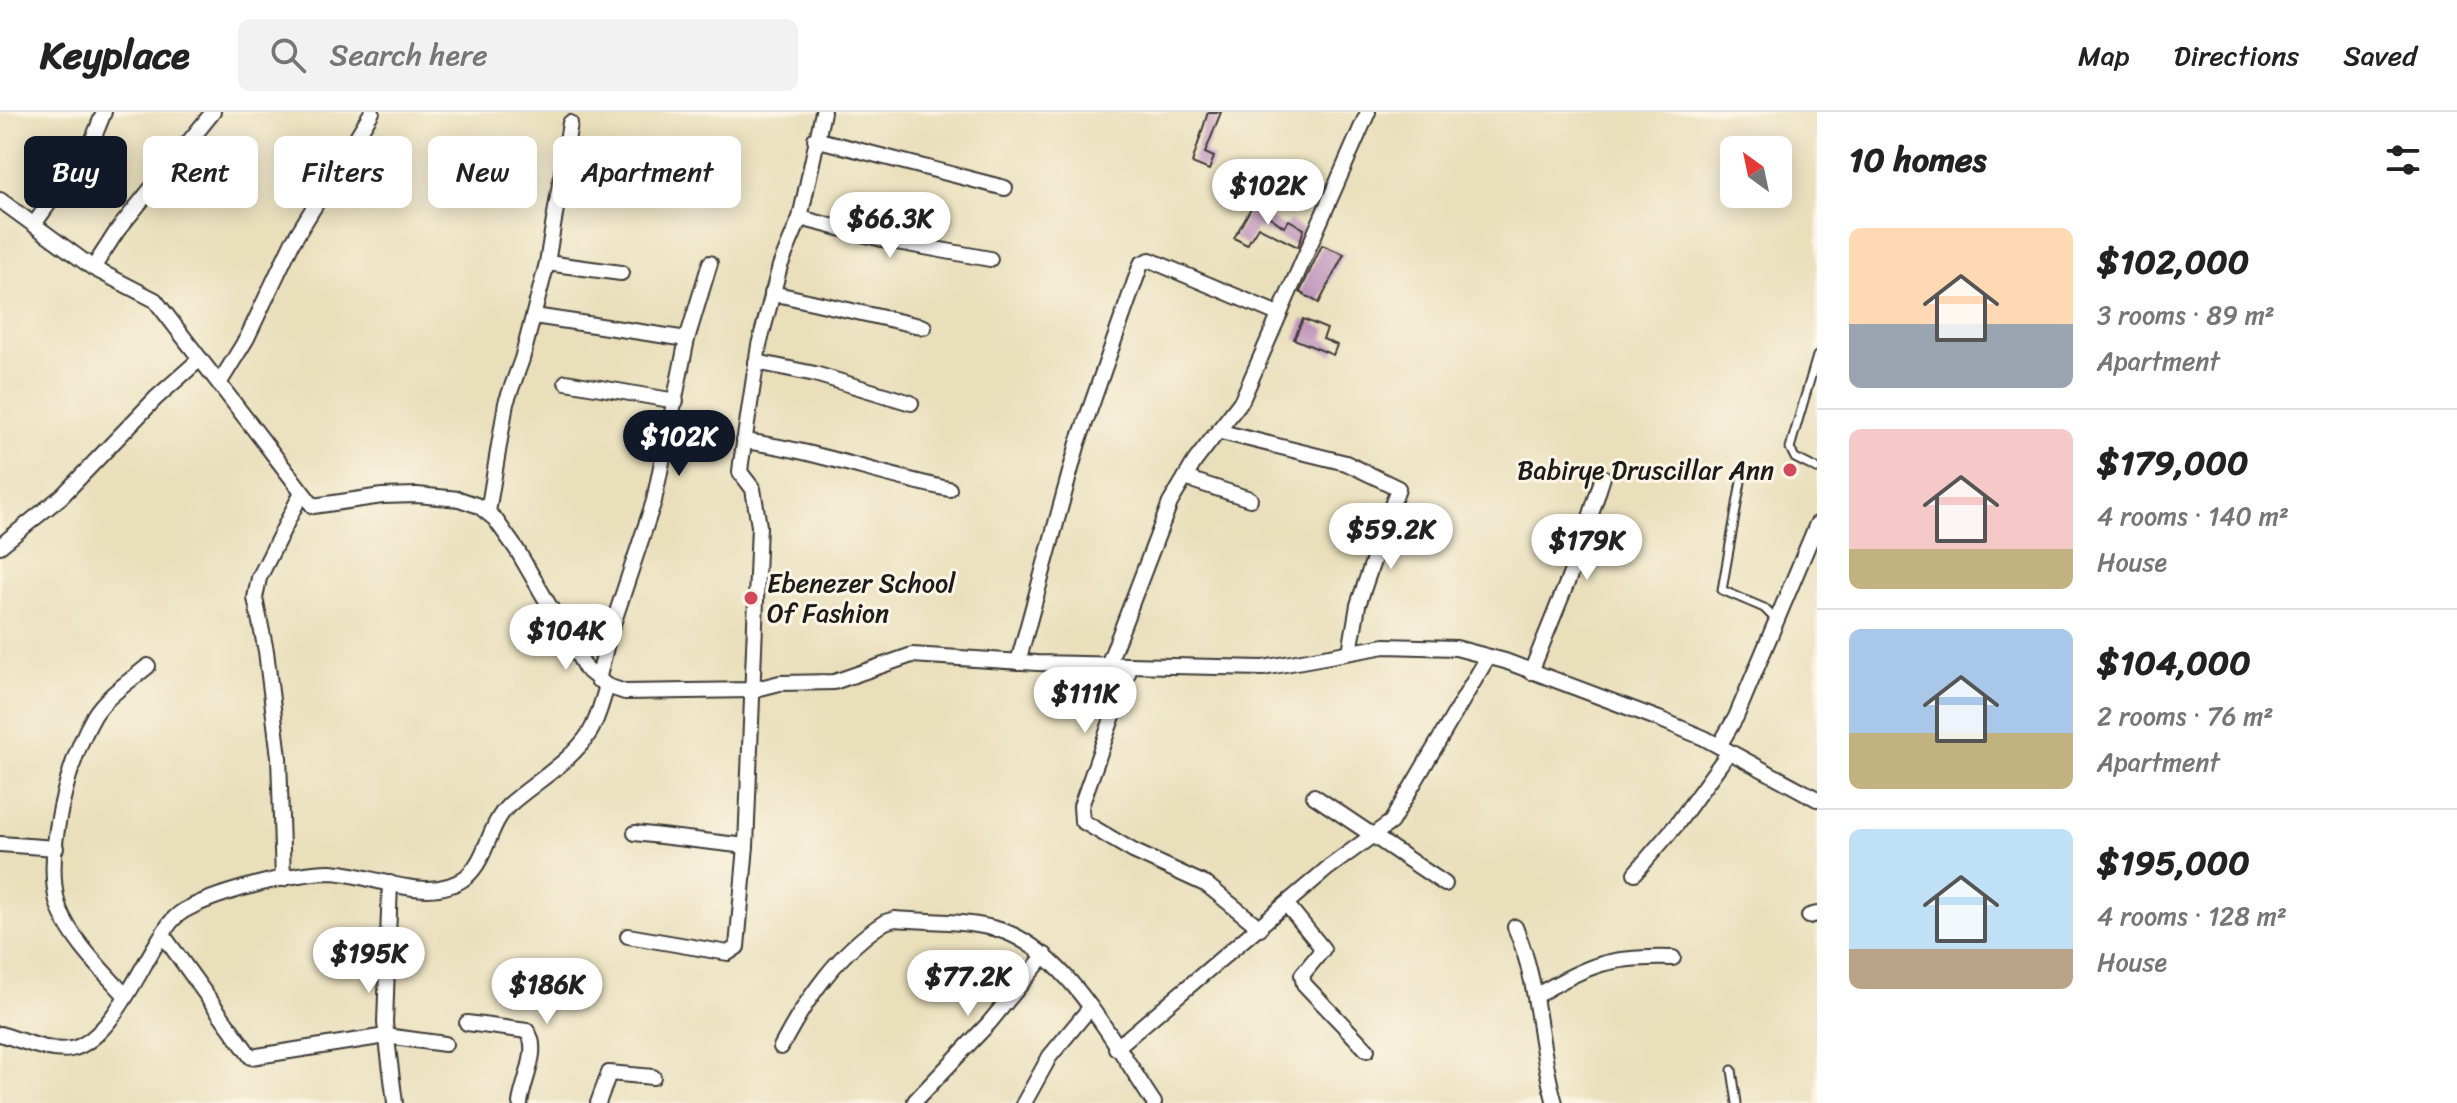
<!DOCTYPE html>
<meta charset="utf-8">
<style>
body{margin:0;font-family:Sriracha,sans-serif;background:#f2f2f2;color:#222;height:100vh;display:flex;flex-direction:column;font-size:30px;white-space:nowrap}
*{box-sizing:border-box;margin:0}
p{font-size:26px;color:#767676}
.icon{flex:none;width:44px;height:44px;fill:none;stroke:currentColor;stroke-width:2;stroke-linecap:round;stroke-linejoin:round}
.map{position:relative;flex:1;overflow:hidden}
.sheet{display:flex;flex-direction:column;background:#fff;width:640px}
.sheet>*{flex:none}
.guide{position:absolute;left:24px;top:24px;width:760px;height:72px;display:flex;gap:16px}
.needle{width:52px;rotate:327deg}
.controls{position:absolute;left:1720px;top:24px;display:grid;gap:16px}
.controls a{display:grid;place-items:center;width:72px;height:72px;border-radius:12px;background:#fff;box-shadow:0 4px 20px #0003;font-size:40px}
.price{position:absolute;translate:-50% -68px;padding:0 18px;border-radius:28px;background:#fff;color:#222;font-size:26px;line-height:52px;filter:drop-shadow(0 2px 4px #0008)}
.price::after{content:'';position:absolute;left:50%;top:48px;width:24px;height:18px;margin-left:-12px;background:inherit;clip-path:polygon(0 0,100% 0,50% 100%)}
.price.on{background:#111827;color:#fff}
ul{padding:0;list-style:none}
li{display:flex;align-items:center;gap:24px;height:200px;padding:0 32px}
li+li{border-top:2px solid #e0e0e0}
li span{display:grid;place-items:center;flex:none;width:224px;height:160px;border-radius:12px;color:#555}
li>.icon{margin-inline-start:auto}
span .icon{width:96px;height:96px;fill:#fffc;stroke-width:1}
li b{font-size:34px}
h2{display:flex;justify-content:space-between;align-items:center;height:96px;padding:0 32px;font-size:34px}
.pill{padding:0 28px;border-radius:12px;background:#fff;box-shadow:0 4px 20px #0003;font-size:28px;line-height:72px}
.pill.on{background:#111827;color:#fff}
header{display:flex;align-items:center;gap:48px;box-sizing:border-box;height:112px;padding:0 40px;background:#fff;border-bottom:2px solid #e0e0e0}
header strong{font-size:38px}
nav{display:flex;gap:44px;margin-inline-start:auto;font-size:28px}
.search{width:560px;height:72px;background:#f2f2f2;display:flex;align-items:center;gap:20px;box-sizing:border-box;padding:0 28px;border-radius:12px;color:#767676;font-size:30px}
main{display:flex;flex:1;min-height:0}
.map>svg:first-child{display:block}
.building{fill:#c095bb}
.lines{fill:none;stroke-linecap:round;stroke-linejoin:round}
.service-casing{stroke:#3b3934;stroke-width:11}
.minor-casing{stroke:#3b3934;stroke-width:18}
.service{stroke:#fff;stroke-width:7}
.minor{stroke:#fff;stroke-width:14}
.poi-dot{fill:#d1495b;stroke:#fcf5e5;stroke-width:3}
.labels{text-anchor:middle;stroke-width:6;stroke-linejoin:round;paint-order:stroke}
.poi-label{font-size:26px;fill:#1c1c1c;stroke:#fcf5e5;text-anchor:end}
</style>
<header>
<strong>Keyplace</strong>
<div class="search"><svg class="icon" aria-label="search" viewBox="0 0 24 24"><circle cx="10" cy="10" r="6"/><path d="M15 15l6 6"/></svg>Search here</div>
<nav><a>Map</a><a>Directions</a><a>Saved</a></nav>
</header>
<main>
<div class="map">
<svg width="1817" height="991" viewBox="0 0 1817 991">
<rect width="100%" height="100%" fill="#fcf5e5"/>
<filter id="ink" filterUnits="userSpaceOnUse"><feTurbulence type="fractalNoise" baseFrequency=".0125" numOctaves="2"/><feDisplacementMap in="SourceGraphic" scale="16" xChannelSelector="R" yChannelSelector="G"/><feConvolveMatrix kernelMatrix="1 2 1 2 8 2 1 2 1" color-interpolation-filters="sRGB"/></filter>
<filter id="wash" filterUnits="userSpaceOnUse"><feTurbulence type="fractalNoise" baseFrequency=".006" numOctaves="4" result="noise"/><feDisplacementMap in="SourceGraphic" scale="32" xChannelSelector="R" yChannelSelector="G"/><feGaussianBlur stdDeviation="1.8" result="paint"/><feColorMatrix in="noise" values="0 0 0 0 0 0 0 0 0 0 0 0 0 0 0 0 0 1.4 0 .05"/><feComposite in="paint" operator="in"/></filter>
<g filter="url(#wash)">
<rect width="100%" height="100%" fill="#e9dfbb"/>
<g id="blocks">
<g class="building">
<polygon points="1208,0 1221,0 1205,41 1214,45 1209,58 1192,51"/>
<polygon points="1255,89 1268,97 1266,102 1284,115 1289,108 1304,117 1298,135 1258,115 1247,133 1234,126"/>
<polygon points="1322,133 1344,142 1319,191 1300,180"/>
<polygon points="1303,207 1327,217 1323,227 1337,233 1333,243 1294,227"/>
</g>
</g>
</g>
<g filter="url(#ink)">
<use href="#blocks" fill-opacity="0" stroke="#3b3934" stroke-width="2"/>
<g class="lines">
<defs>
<g id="service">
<polyline points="1817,244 1790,336 1795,346 1817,357"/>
<polyline points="1742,364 1722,478 1764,496 1776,508"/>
<polyline points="1732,958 1737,991"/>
</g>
<g id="minor">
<polyline points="815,27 1005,76"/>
<polyline points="0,88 93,156 155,188 313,394 382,384 417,383 459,387 479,394 495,407 517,438 586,557 607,574 625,580 752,578 780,571 834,570 912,543 1037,551 1263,556 1385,534 1456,536 1505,549 1659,607 1704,626 1817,687"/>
<polyline points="800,106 886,128 990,147"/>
<polyline points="35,111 91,32 104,0"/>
<polyline points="547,151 621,161"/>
<polyline points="93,156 117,119 213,0"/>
<polyline points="772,181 924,215"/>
<polyline points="534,204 687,227"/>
<polyline points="756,250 815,262 911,291"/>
<polyline points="220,270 247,226 292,131 372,0"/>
<polyline points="566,270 676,289"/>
<polyline points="1221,320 1346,351 1398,376 1358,493 1350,540"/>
<path d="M744 329C814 338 880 363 949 377"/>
<polyline points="1185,366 1250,387"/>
<polyline points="488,400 506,291 522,247 547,151 570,11"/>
<polyline points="0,434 62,384 156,286 200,247"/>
<polyline points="1018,550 1078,331 1141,152 1150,148 1278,202"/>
<polyline points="1108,553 1170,391 1195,349 1242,288 1368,0"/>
<polyline points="1131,553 1081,694 1082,709 1133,739 1207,773 1260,816"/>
<polyline points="1531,560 1577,446 1603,365"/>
<polyline points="598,568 608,527 654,389 687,227 710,151"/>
<polyline points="1719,634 1736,605 1817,412"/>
<polyline points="1314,684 1445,772"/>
<polyline points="635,721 746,734"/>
<polyline points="0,732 56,736"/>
<polyline points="1635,761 1677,712 1729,640"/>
<polyline points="283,767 279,645 266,539 255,486 259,466 301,382"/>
<polyline points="390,771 385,911 395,991"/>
<polyline points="1288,794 1323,837 1302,863 1304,872 1367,938"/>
<polyline points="1809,804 1817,802"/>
<path d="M1515 815C1541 876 1537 930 1555 991"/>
<polyline points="163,823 251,945 386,924 445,932"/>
<polyline points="628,824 728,841 737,835 746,734 759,414 753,377 740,360 741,351 759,233 780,154 800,106 823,0"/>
<path d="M1537 883C1589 852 1611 844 1673 846"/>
<path d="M126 884C104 860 65 822 57 789 45 738 68 649 94 604 106 584 130 569 148 554"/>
<path d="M467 911 527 919C541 937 523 969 520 991"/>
<path d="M0 922C21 928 49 941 71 937 107 930 136 866 154 836 164 820 171 804 189 796 220 780 295 760 330 760 370 761 429 794 466 765 488 746 488 713 509 693 535 670 571 650 590 620 598 607 602 589 607 574"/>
<path d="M781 935C806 887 838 840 885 810L895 807C930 810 972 808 1006 820 1070 845 1117 936 1154 991"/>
<polyline points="1116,936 1328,756 1391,710 1488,545"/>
<polyline points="915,989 989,911 1045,843"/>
<polyline points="598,991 609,961 653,965"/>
<polyline points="1024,991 1050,944 1089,897"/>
</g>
</defs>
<use href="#service" class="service-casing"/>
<use href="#minor" class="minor-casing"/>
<use href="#service" class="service"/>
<use href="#minor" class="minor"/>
</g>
</g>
<g class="poi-dot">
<circle cx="1790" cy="358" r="8"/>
<circle cx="751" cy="486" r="8"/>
</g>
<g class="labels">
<g class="poi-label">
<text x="1774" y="367">Babirye Druscillar Ann</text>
<text x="767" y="480" text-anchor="start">Ebenezer School<tspan x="767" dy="30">Of Fashion</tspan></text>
</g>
</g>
</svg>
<div class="controls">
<a><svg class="needle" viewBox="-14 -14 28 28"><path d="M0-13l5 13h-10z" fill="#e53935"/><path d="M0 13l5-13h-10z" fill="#767676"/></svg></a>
</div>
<b class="price" style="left:1268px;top:115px">$102K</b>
<b class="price" style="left:890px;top:148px">$66.3K</b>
<b class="price on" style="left:679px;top:366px">$102K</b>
<b class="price" style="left:1391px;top:459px">$59.2K</b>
<b class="price" style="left:1587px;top:470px">$179K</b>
<b class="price" style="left:566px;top:560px">$104K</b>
<b class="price" style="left:1085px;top:623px">$111K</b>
<b class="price" style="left:369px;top:883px">$195K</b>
<b class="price" style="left:968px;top:906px">$77.2K</b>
<b class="price" style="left:547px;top:914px">$186K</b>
<div class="guide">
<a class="pill on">Buy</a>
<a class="pill">Rent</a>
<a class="pill">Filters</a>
<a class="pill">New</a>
<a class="pill">Apartment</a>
</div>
</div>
<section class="sheet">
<h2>10 homes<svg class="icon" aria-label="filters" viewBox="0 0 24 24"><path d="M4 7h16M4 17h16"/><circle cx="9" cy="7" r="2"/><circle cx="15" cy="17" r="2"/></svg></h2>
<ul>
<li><span style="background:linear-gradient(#ffd9b3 60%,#9aa5b1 0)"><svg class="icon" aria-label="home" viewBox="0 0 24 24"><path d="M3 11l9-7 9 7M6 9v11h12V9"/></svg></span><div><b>$102,000</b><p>3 rooms · 89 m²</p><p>Apartment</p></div></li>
<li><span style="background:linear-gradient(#f6c9c9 75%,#c2b280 0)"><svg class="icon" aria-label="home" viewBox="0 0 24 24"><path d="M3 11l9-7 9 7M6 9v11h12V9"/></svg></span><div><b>$179,000</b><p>4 rooms · 140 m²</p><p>House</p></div></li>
<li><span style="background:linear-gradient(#a9c7e8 65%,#c2b280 0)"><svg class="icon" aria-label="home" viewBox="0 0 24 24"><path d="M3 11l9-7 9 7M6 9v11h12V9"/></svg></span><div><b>$104,000</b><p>2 rooms · 76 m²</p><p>Apartment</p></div></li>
<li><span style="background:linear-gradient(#bfe0f5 75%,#b9a48a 0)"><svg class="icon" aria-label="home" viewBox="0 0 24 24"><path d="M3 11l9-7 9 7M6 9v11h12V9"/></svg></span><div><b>$195,000</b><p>4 rooms · 128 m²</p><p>House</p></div></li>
</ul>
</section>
</main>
